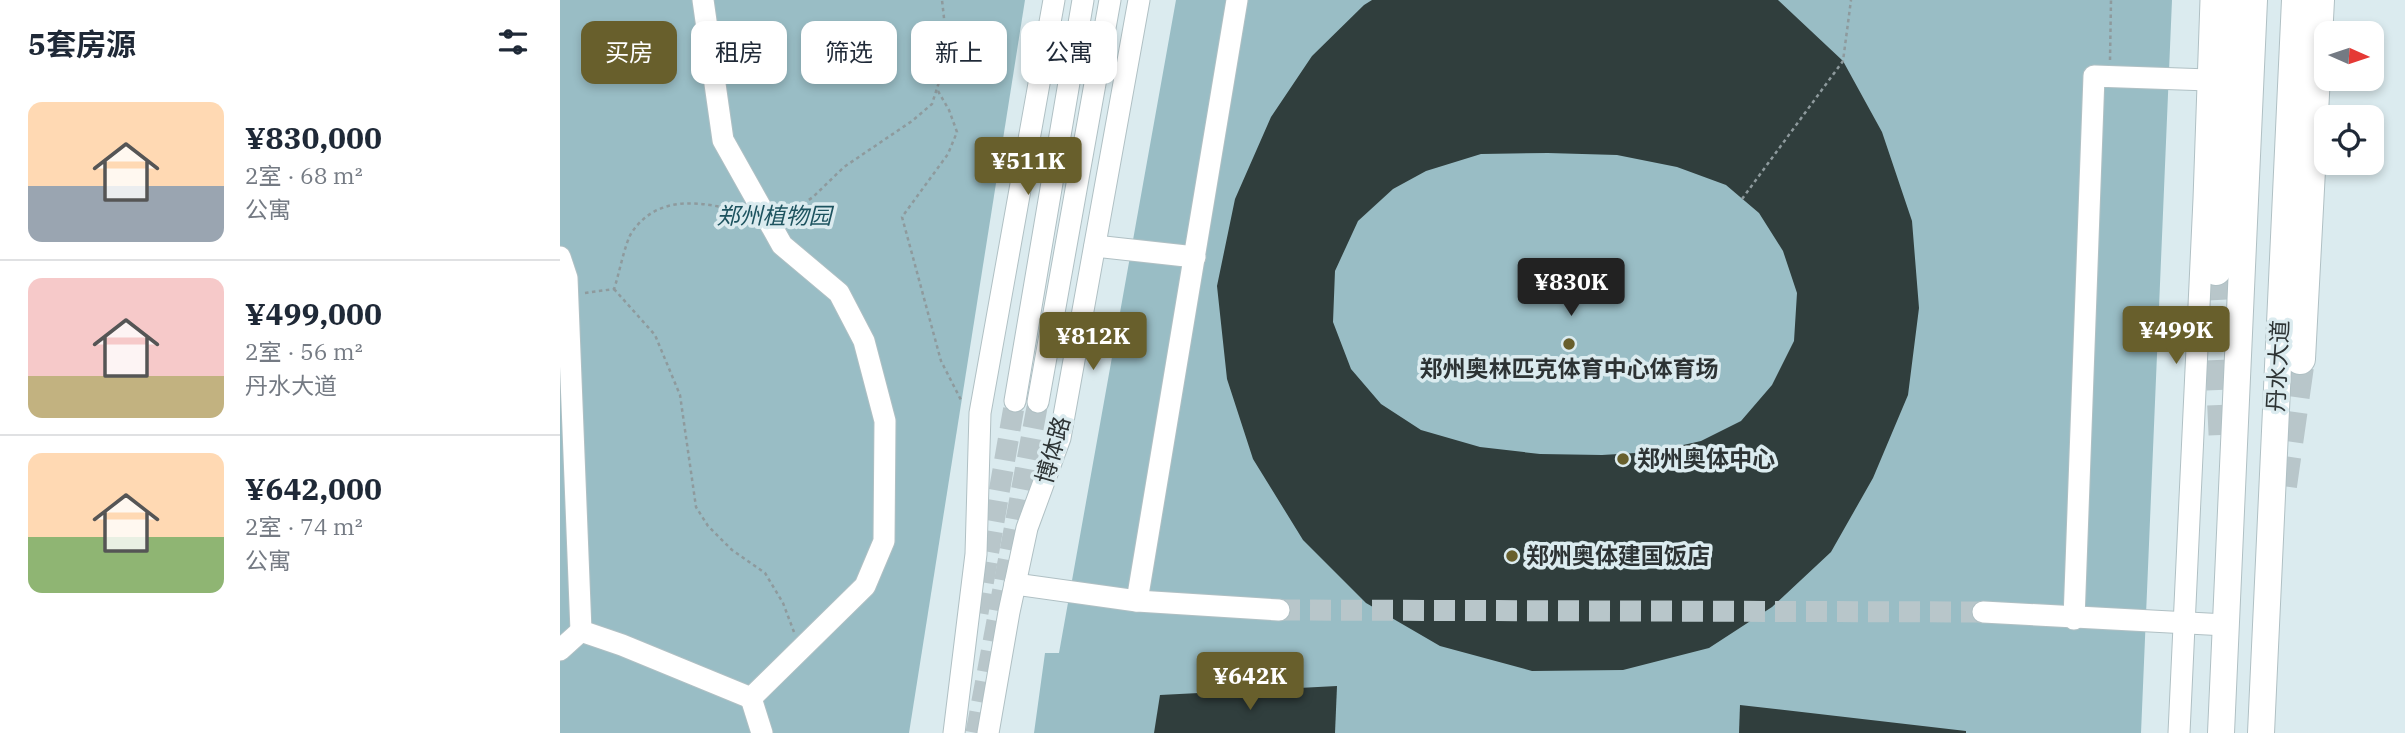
<!DOCTYPE html>
<html lang="zh">
<meta charset="utf-8">
<style>
body{margin:0;font-family:"IBM Plex Serif","Noto Sans SC",serif;background:#f6f6f7;color:#1f2937;height:100vh;display:flex;flex-direction:column;font-size:26px;white-space:nowrap}
*{box-sizing:border-box;margin:0}
p{font-size:23px;color:#747a83}
.icon{flex:none;width:38px;height:38px;fill:none;stroke:currentColor;stroke-width:2;stroke-linecap:round;stroke-linejoin:round}
.map{position:relative;flex:1;overflow:hidden}
.panel{display:flex;flex-direction:column;background:#fff;width:560px}
.panel>*{flex:none}
.guide{position:absolute;left:21px;top:21px;width:665px;height:63px;display:flex;gap:14px}
.needle{width:46px;rotate:93deg}
.tools{position:absolute;left:1754px;top:21px;display:grid;gap:14px}
.tools a{display:grid;place-items:center;width:70px;height:70px;border-radius:14px;background:#fff;box-shadow:0 4px 10px #0003;font-size:35px}
.price{position:absolute;translate:-50% -60px;padding:0 16px;border-radius:7px;background:#685f2c;color:#fff;font-size:23px;line-height:46px;filter:drop-shadow(0 2px 4px #0008)}
.price::after{content:'';position:absolute;left:50%;top:42px;width:21px;height:16px;margin-left:-10px;background:inherit;clip-path:polygon(0 0,100% 0,50% 100%)}
.price.active{background:#222;color:#fff}
ul{padding:0;list-style:none}
li{display:flex;align-items:center;gap:21px;height:175px;padding:0 28px}
li+li{border-top:2px solid #e0e1e3}
li span{display:grid;place-items:center;flex:none;width:196px;height:140px;border-radius:14px;color:#555}
li>.icon{margin-inline-start:auto}
span .icon{width:84px;height:84px;fill:#fffc;stroke-width:1}
li b{font-size:30px}
h2{display:flex;justify-content:space-between;align-items:center;height:84px;padding:0 28px;font-size:30px}
.tag{padding:0 24px;border-radius:14px;background:#fff;box-shadow:0 4px 10px #0003;font-size:24px;line-height:63px}
.tag.active{background:#685f2c;color:#fff}
main{display:flex;flex:1;min-height:0}
.map>svg:first-child{display:block}
.green{fill:#99bdc5}
.building{fill:#303e3d;fill-rule:evenodd}
.lines{fill:none;stroke-linecap:round;stroke-linejoin:round}
.minor-tunnel{stroke:#b8c6ca;stroke-width:21;stroke-dasharray:21 10;stroke-linecap:butt}
.highway-tunnel{stroke:#b8c6ca;stroke-width:30;stroke-dasharray:30 15;stroke-linecap:butt}
.minor-casing{stroke:#b0c0c4;stroke-width:23}
.major-casing{stroke:#b0c0c4;stroke-width:28}
.highway-casing{stroke:#b0c0c4;stroke-width:32}
.path{stroke:#8e9a9d;stroke-width:2.5;stroke-dasharray:3.5 3.5;stroke-linecap:butt}
.minor{stroke:#fff;stroke-width:21}
.major{stroke:#fff;stroke-width:26}
.highway{stroke:#fff;stroke-width:30}
.poi-dot{fill:#685f2c;stroke:#dbebef;stroke-width:2.5}
.labels{text-anchor:middle;stroke-width:7;stroke-linejoin:round;paint-order:stroke}
.park-label{font-size:23px;font-style:italic;fill:#1d535f;stroke:#dbebef}
.street-label{font-size:23px;fill:#2d3334;stroke:#dbebef}
.poi-label{font-size:23px;font-weight:bold;fill:#2d3334;stroke:#dbebef;text-anchor:start}
</style>
<main>
<section class="panel">
<h2>5套房源<svg class="icon" aria-label="filters" viewBox="0 0 24 24"><path d="M4 7h16M4 17h16"/><circle cx="9" cy="7" r="2"/><circle cx="15" cy="17" r="2"/></svg></h2>
<ul>
<li><span style="background:linear-gradient(#ffd9b3 60%,#9aa5b1 0)"><svg class="icon" aria-label="home" viewBox="0 0 24 24"><path d="M3 11l9-7 9 7M6 9v11h12V9"/></svg></span><div><b>¥830,000</b><p>2室 · 68 m²</p><p>公寓</p></div></li>
<li><span style="background:linear-gradient(#f6c9c9 70%,#c2b280 0)"><svg class="icon" aria-label="home" viewBox="0 0 24 24"><path d="M3 11l9-7 9 7M6 9v11h12V9"/></svg></span><div><b>¥499,000</b><p>2室 · 56 m²</p><p>丹水大道</p></div></li>
<li><span style="background:linear-gradient(#ffd9b3 60%,#8fb573 0)"><svg class="icon" aria-label="home" viewBox="0 0 24 24"><path d="M3 11l9-7 9 7M6 9v11h12V9"/></svg></span><div><b>¥642,000</b><p>2室 · 74 m²</p><p>公寓</p></div></li>
</ul>
</section>
<div class="map">
<svg width="1845" height="733" viewBox="0 0 1845 733">
<rect width="100%" height="100%" fill="#dbebef"/>
<g class="green">
<polygon points="0,0 465,0 349,733 0,733"/>
<polygon points="616,0 1612,0 1581,733 474,733 485,653 499,653"/>
</g>
<g class="building">
<path d="M812 0H1218L1283 61 1322 132 1352 221 1359 308 1348 395 1313 478 1271 552 1212 607 1149 648 1063 670 972 671 880 646 806 603 743 540 693 459 667 379 657 286 675 199 711 117 752 56 804 5ZM988 153 1057 155 1117 167 1166 185 1199 213 1223 251 1237 293 1234 341 1212 385 1181 421 1141 441 1092 452 1042 455 980 454 920 447 861 430 821 404 791 369 773 322 775 271 798 221 833 189 866 171 921 154Z"/>
<polygon points="777,686 775,733 594,733 600,695"/>
<polygon points="1180,705 1406,731 1406,733 1179,733"/>
</g>
<g class="lines">
<g class="minor-tunnel">
<polyline points="719,610 1423,612"/>
<polyline points="418,613 455,401"/>
<polyline points="416,733 478,402"/>
</g>
<g class="highway-tunnel">
<polyline points="1656,270 1664,444"/>
<polyline points="1722,486 1740,359"/>
</g>
<defs>
<g id="minor">
<polyline points="535,246 635,257"/>
<polyline points="0,257 7,278 21,631"/>
<polyline points="455,401 523,0"/>
<polyline points="478,402 550,0"/>
<polyline points="455,584 577,601 677,0"/>
<polyline points="577,601 719,610"/>
<polyline points="1423,612 1666,625"/>
<polyline points="1514,619 1534,76 1649,80"/>
<polyline points="0,650 21,631 62,645 191,698 305,586 324,541 325,421 304,341 279,293 222,245 163,140 143,0"/>
<polyline points="191,698 202,733"/>
<polyline points="394,733 416,554 420,413 494,0"/>
<polyline points="428,733 449,612 467,528 500,438 579,0"/>
<polyline points="1619,733 1644,199 1651,0"/>
</g>
<g id="major">
<polyline points="1661,733 1694,0"/>
<polyline points="1701,733 1735,0"/>
</g>
<g id="highway">
<polyline points="1656,270 1669,0"/>
<polyline points="1740,359 1759,0"/>
</g>
</defs>
<use href="#minor" class="minor-casing"/>
<use href="#major" class="major-casing"/>
<use href="#highway" class="highway-casing"/>
<g class="path">
<polyline points="1550,60 1551,0"/>
<polyline points="378,91 389,110 397,132 388,154 342,217 381,361 402,402"/>
<polyline points="1182,199 1283,61 1291,0"/>
<polyline points="226,216 253,197 284,167 352,121 372,104 388,54 382,0"/>
<polyline points="54,289 95,335 120,395 136,507 148,526 172,550 205,573 223,603 234,632"/>
<path d="M25 293 54 289C59 275 65 242 72 232 99 193 144 202 182 212"/>
</g>
<use href="#minor" class="minor"/>
<use href="#major" class="major"/>
<use href="#highway" class="highway"/>
</g>
<g class="poi-dot">
<circle cx="1009" cy="344" r="7"/>
<circle cx="1063" cy="459" r="7"/>
<circle cx="952" cy="556" r="7"/>
</g>
<g class="labels">
<g class="park-label">
<text x="214" y="224">郑州植物园</text>
</g>
<g class="street-label">
<text transform="translate(1718 366) rotate(-87)" y="8">丹水大道</text>
<text transform="translate(493 450) rotate(-74)" y="8">博体路</text>
</g>
<g class="poi-label">
<text x="1009" y="377" text-anchor="middle">郑州奥林匹克体育中心体育场</text>
<text x="1077" y="467">郑州奥体中心</text>
<text x="966" y="564">郑州奥体建国饭店</text>
</g>
</g>
</svg>
<div class="tools">
<a><svg class="needle" viewBox="-14 -14 28 28"><path d="M0-13l5 13h-10z" fill="#e53935"/><path d="M0 13l5-13h-10z" fill="#747a83"/></svg></a>
<a><svg class="icon" aria-label="locate" viewBox="0 0 24 24"><circle cx="12" cy="12" r="6"/><path d="M12 2v4M12 18v4M2 12h4M18 12h4"/></svg></a>
</div>
<b class="price" style="left:468px;top:197px">¥511K</b>
<b class="price active" style="left:1011px;top:318px">¥830K</b>
<b class="price" style="left:1616px;top:366px">¥499K</b>
<b class="price" style="left:533px;top:372px">¥812K</b>
<b class="price" style="left:690px;top:712px">¥642K</b>
<div class="guide">
<a class="tag active">买房</a>
<a class="tag">租房</a>
<a class="tag">筛选</a>
<a class="tag">新上</a>
<a class="tag">公寓</a>
</div>
</div>
</main>
